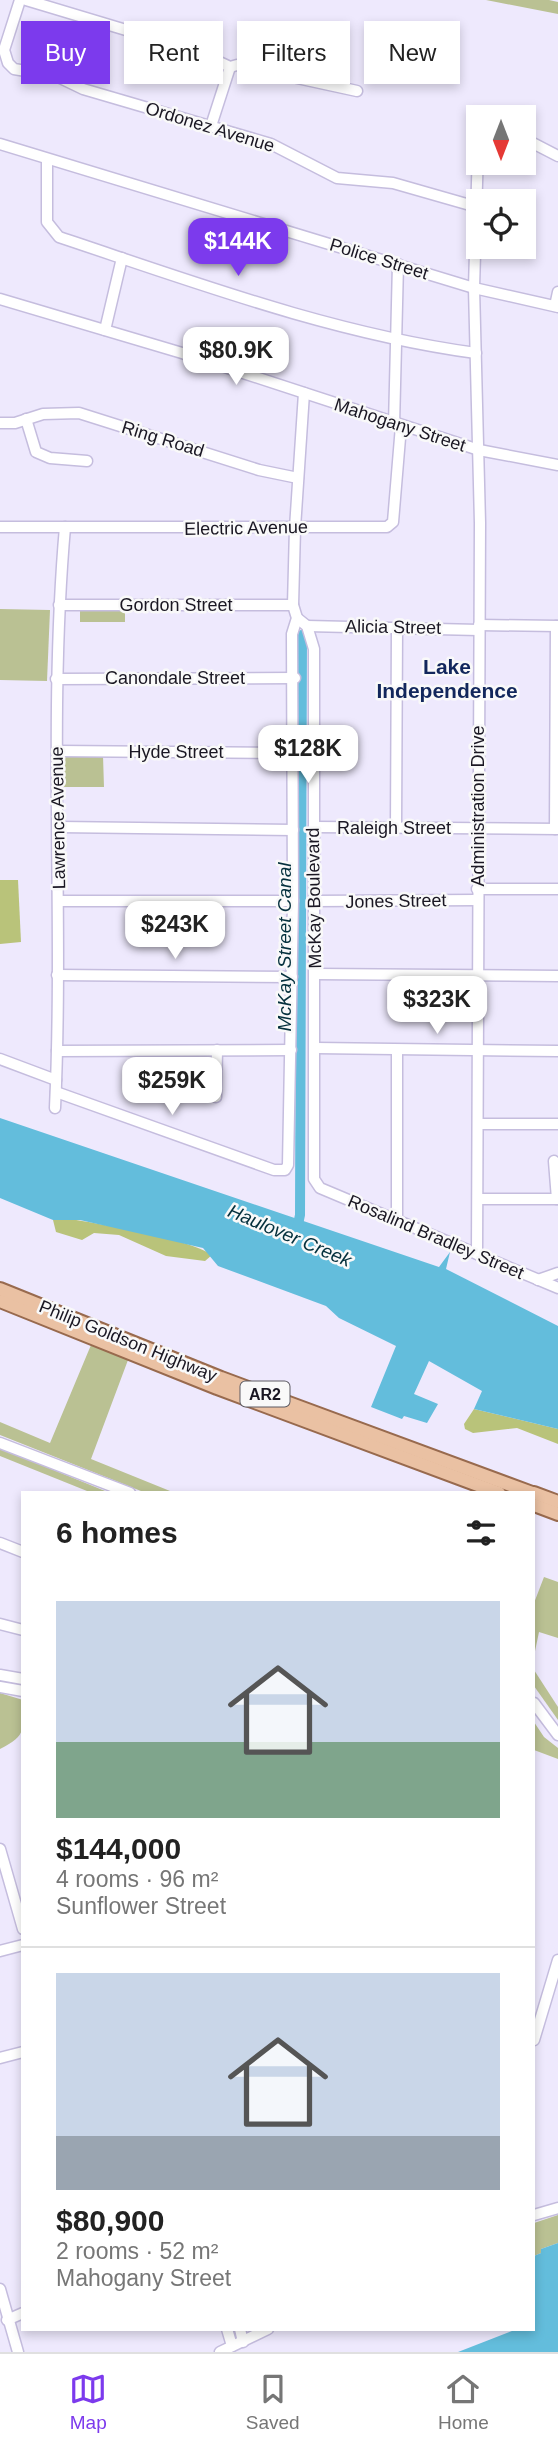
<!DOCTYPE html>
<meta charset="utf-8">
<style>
body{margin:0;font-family:Helvetica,sans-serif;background:#f6f6f6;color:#222;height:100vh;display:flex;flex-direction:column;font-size:26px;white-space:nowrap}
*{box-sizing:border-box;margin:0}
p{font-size:23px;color:#767676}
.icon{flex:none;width:38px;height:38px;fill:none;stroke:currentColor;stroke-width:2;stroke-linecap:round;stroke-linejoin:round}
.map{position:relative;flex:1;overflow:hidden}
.panel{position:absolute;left:21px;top:1491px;width:514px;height:840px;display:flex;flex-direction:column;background:#fff;border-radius:0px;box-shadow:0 4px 10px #0003}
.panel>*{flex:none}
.banner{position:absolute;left:21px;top:21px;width:516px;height:63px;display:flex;gap:14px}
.needle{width:46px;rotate:180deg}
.buttons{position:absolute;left:466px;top:105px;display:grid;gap:14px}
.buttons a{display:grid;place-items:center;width:70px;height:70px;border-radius:0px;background:#fff;box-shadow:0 4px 10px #0003;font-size:35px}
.price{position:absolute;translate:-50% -60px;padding:0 16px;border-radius:14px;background:#fff;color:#222;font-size:23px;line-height:46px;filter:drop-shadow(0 2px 4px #0008)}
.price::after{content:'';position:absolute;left:50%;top:42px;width:21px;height:16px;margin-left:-10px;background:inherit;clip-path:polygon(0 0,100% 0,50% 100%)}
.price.active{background:#7c3aed;color:#fff}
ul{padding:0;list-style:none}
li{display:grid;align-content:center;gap:14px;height:371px;padding:0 35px}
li+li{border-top:2px solid #e0e0e0}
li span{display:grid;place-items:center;height:217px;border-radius:0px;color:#555}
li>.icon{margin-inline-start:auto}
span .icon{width:126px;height:126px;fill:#fffc;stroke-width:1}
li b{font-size:30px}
h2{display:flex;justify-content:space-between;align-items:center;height:84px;padding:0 35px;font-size:30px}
.tag{padding:0 24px;border-radius:0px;background:#fff;box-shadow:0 4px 10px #0003;font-size:24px;line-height:63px}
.tag.active{background:#7c3aed;color:#fff}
.dock{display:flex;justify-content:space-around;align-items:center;height:98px;border-top:2px solid #e0e0e0;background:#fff;font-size:19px;color:#767676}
.dock a{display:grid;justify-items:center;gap:4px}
.dock .active{color:#7c3aed}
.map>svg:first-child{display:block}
.green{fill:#bac193}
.forest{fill:#b9c37a}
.water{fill:#63bddc}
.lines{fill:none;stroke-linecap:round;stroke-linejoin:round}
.canal{stroke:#63bddc;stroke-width:10}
.minor-casing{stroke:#c5bdde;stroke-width:13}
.major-casing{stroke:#986a4e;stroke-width:16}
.minor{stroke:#fff;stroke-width:10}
.major{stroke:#eac1a3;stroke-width:12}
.labels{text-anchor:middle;stroke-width:5;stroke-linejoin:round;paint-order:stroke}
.shield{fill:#f9f9f9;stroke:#5d5b63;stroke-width:2}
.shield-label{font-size:16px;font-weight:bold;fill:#1a1723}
.street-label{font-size:18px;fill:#1a1723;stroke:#f9f9f9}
.water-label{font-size:19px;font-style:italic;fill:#04303d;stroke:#f9f9f9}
.quarter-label{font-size:21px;font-weight:bold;fill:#12275c;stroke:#f9f9f9}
</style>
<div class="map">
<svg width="558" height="2352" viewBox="0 0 558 2352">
<rect width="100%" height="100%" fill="#eee9fd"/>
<g class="green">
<polygon points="486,0 549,0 558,2 558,14"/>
<rect x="80" y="607" width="45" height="15"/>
<polygon points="0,609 50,610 47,681 0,680"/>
<polygon points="103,756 104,787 63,787 64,757"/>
<polygon points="91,1345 128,1360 91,1459 175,1493 146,1493 0,1435 0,1422 50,1443"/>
<polygon points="0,1448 110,1493 92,1493 0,1456"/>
<polygon points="544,1577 558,1582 558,1638 539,1632 534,1656 534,1603"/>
<polygon points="534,1670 558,1707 558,1720 534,1686"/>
<path d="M0 1693 23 1700C23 1729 28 1735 0 1749Z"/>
<polygon points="534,1722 544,1737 558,1748 558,1759 534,1750"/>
<polygon points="558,2215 558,2243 541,2249 541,2253 534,2256 534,2223"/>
</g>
<g class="forest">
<polygon points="0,880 18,880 21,942 0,944"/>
<path d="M62 1218C92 1222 191 1239 212 1255L205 1261 166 1256 119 1235 94 1233 82 1240 56 1232 53 1220Z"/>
<polygon points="474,1409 558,1429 558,1444 517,1428 473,1433 465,1429 464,1424"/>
</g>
<g class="water">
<polygon points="0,1118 439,1267 450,1252 446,1269 558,1326 558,1429 474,1409 482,1391 429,1361 414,1394 438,1404 427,1423 404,1416 402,1419 371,1407 396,1346 339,1318 326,1306 218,1266 203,1248 80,1220 53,1220 0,1198"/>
<polygon points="558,2243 558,2352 458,2352 517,2329 534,2329 534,2256 541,2253 541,2249"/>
</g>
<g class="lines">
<polyline class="canal" points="297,1229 300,1215 302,635"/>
<defs>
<g id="minor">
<polyline points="20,0 4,50 8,63 14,69 56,76 83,89 271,144 337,178 393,183 477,207"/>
<polyline points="26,0 126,30"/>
<polyline points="187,47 230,67 237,65 357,91"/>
<polyline points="211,126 230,67"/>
<polyline points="523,138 558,156"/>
<polyline points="0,144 474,288 558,307"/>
<path d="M47 159V222L59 237C194 282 334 334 476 353"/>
<polyline points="0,299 182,353 479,450 558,465"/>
<polyline points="555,306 558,292"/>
<polyline points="105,330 122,258"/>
<polyline points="26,419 36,452 50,458 87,461"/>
<polyline points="0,423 15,423 43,414 79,413 259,470 298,478"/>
<polyline points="394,425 398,264"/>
<polyline points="0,527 387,527 393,522 401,426"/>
<polyline points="59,605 293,605"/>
<polyline points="297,618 307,626 314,649 314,1179 320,1188 558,1288"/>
<polyline points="479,625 558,626"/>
<polyline points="307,626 479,630"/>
<polyline points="56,679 295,678"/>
<polyline points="58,751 294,753"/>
<polyline points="59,827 293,830"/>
<polyline points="314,827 558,829"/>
<polyline points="396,828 397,628"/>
<polyline points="555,829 556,626"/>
<polyline points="477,889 558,889"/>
<polyline points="59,901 293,901"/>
<polyline points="315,901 477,900"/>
<polyline points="315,974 558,976"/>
<polyline points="57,975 292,977"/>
<polyline points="316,1048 558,1051"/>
<polyline points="57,1051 291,1050"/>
<polyline points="0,1059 56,1080"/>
<polyline points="56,1092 274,1170 285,1170 288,1165 293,901 292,634 297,618 293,605 295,528 304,393"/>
<polyline points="216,1097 217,1050"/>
<path d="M55 1108C64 915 48 720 65 527"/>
<polyline points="479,1124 558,1124"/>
<polyline points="554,1161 557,1199"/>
<polyline points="479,1199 558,1199"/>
<polyline points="397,1220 397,1050"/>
<polyline points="477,1254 480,523 474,288 478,148"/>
<polyline points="538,1280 558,1273"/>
<polyline points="0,1443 130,1493"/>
<polyline points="0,1543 23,1552"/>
<polyline points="0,1624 23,1630"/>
<polyline points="0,1675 23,1679"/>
<polyline points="0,1687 23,1691"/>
<polyline points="534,1703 558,1735"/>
<polyline points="0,1849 23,1929"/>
<polyline points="0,1951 23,1945"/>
<polyline points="534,2040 558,1960"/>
<polyline points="0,2058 23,2052"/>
<polyline points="534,2215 558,2208"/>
<polyline points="0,2289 18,2352"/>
<polyline points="7,2320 23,2313"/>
<polyline points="227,2329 232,2346"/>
<polyline points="240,2329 243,2342"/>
<polyline points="220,2352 268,2329"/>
</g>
<g id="major">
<polyline points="0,1289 221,1378 532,1493"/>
<polyline points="0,1301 217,1388 499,1493"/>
<polyline points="534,1493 558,1502"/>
<polyline points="534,1505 558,1514"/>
</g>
</defs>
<use href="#minor" class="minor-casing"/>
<use href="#major" class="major-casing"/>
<use href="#minor" class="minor"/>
<use href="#major" class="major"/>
</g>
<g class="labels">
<rect class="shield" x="240.5" y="1381.5" width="49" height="25" rx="5"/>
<g class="shield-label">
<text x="265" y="1400">AR2</text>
</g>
<g class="street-label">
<text transform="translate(210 127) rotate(17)" y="6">Ordonez Avenue</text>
<text transform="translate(379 259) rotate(17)" y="6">Police Street</text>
<text transform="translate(400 425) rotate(18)" y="6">Mahogany Street</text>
<text transform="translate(163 439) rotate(17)" y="6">Ring Road</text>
<text transform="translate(246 528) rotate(-1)" y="6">Electric Avenue</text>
<text x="176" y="611">Gordon Street</text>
<text transform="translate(393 627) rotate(1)" y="6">Alicia Street</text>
<text x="175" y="684">Canondale Street</text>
<text x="176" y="758">Hyde Street</text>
<text transform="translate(478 806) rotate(-90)" y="6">Administration Drive</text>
<text transform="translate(58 818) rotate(-91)" y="6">Lawrence Avenue</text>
<text x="394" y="834">Raleigh Street</text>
<text transform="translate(314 898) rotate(-91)" y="6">McKay Boulevard</text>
<text transform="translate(396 901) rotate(-1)" y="6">Jones Street</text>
<text transform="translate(436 1237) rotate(23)" y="6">Rosalind Bradley Street</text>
<text transform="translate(128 1341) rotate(22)" y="6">Philip Goldson Highway</text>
</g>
<g class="water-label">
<text transform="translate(284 947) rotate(-90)" y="7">McKay Street Canal</text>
<text transform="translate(290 1235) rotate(23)" y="7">Haulover Creek</text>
</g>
<g class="quarter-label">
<text x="447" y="674">Lake<tspan x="447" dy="24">Independence</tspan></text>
</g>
</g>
</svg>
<div class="buttons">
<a><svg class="needle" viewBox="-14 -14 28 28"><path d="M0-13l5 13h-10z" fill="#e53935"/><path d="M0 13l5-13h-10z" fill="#767676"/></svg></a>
<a><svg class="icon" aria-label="locate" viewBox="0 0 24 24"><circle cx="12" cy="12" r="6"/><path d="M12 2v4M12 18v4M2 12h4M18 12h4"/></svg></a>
</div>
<b class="price active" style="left:238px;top:278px">$144K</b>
<b class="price" style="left:236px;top:387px">$80.9K</b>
<b class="price" style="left:308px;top:785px">$128K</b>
<b class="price" style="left:175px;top:961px">$243K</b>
<b class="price" style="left:437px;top:1036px">$323K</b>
<b class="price" style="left:172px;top:1117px">$259K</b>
<div class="banner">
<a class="tag active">Buy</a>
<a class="tag">Rent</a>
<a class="tag">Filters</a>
<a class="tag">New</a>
</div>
<section class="panel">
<h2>6 homes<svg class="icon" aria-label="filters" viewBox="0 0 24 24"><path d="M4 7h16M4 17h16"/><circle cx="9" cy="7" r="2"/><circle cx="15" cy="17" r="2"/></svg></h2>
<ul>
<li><span style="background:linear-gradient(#c9d6e8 65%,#7fa58c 0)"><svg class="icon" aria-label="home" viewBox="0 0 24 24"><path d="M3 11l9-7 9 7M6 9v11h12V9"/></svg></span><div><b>$144,000</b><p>4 rooms · 96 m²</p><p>Sunflower Street</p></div></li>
<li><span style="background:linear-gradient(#c9d6e8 75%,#9aa5b1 0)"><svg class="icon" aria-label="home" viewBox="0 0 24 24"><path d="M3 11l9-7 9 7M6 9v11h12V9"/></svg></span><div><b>$80,900</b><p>2 rooms · 52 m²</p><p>Mahogany Street</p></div></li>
</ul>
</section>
</div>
<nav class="dock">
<a class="active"><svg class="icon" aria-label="map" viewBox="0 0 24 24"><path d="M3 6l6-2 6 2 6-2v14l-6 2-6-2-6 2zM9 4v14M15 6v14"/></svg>Map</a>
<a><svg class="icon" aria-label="saved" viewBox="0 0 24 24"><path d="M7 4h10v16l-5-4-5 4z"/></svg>Saved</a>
<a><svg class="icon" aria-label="home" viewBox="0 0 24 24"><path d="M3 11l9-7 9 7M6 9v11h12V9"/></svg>Home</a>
</nav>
